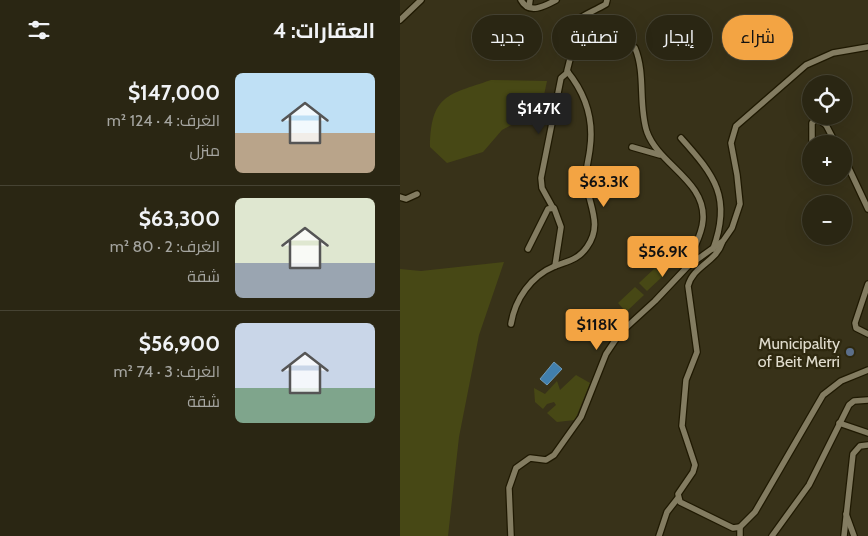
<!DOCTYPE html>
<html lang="ar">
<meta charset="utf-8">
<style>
body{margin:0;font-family:Cabin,Cairo,sans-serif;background:#322e1c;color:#f1f3f6;direction:rtl;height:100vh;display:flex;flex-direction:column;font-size:19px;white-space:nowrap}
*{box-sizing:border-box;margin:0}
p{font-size:16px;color:#a5a5a0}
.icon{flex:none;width:28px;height:28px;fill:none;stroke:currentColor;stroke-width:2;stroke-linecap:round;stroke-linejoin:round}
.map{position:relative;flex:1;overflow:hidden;direction:ltr}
.side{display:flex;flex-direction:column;background:#2a2613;width:400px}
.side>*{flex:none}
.top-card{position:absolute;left:15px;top:15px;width:378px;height:45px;direction:rtl;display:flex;gap:10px}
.buttons{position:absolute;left:402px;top:75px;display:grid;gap:10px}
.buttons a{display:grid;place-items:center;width:50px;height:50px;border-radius:50%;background:#2a2613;box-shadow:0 5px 20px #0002,0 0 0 1px #464333;font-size:25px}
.price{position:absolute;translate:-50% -42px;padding:0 11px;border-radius:5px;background:#f3a443;color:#111;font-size:16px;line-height:32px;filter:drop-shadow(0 1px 2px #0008)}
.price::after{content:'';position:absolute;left:50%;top:30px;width:15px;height:11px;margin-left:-8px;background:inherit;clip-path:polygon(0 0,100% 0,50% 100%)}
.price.on{background:#222;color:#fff}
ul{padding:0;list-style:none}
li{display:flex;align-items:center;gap:15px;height:125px;padding:0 25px}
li+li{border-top:1px solid #464333}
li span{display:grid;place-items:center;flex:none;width:140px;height:100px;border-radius:8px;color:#555}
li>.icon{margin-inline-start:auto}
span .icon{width:60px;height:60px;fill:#fffc;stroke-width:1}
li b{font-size:21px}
h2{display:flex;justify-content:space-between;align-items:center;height:60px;padding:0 25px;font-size:21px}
.chip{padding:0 18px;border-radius:22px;background:#2a2613;box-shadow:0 5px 20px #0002,0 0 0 1px #464333;font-size:18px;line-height:45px}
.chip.on{background:#f3a443;color:#111}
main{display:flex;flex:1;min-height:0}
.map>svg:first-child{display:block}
.green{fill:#474815}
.water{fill:#417fad;stroke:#719bb7}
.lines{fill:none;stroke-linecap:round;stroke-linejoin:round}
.minor-casing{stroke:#1f1902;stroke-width:8}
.minor{stroke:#837c61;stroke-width:5.5}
.service-dot{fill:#5c6f8a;stroke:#2e280f;stroke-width:2}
.labels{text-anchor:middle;stroke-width:4.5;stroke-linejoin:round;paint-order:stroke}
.poi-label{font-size:16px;fill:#e1ddce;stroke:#2e280f;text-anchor:end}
</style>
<main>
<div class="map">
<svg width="468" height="536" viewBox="0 0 468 536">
<rect width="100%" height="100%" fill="#383219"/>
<g class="green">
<path d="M91 80 147 81 141 109 102 130 83 152 47 163 30 147C31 95 47 95 91 80Z"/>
<polygon points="104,262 79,335 59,437 48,536 0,536 0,269 21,271"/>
<polygon points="255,268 263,276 247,291 239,283"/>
<polygon points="235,287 244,295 226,312 218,303"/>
<polygon points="176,375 190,383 175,420 157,422 147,413 156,405 154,402 147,404 143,409 135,402 134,388 145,394 157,381 160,390"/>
</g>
<polygon class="water" points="154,362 162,369 147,385 140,379"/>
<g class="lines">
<defs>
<g id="minor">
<path d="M121 0C129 15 145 6 156 0"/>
<path d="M207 0 206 4C186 16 166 19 162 45L166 52 173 56C197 45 210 42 235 48 246 74 238 105 247 132 259 165 306 181 303 220 302 237 291 250 288 266"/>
<polyline points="129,7 130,0"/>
<polyline points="0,20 21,0"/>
<path d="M281 138C315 176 332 198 313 249"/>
<polyline points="412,144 412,123 417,118 426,125 436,144"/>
<polyline points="232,147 260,155"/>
<polyline points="444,158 468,209"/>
<polyline points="408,159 411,149"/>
<polyline points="0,197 6,199 17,194"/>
<polyline points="153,208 142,188 141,178 161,78 168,72"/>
<path d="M322 243C316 262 293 266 288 286L297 352 286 380 282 426 295 465 293 472 278 494 280 502 333 528 340 527 355 512 423 395 441 381 468 370"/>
<polyline points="128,249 148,209 154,208 161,227 155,266"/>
<polyline points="468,284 455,323 456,328 468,334"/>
<path d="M111 324C115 299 131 276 155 266 168 261 178 260 187 247 203 225 189 206 186 182 185 170 189 159 190 148 194 119 185 93 167 71L171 55"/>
<polyline points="439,423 468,433"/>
<polyline points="446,514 454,536"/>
<polyline points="111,536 109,488 116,468 130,458 146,460 154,455 181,417 206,354 220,333 255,301 288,266 323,241 332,228 340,204 337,175 331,143 336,126 406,65 433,53 468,47"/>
<polyline points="259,536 267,512 278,498"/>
<polyline points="340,536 340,527"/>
<polyline points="372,536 409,485 449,405 454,401 468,400"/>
<polyline points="444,536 453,454 460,446 468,445"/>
</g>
</defs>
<use href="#minor" class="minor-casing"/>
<use href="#minor" class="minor"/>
</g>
<circle class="service-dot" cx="450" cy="352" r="5"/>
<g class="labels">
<g class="poi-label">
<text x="440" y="349">Municipality<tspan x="440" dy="18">of Beit Merri</tspan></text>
</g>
</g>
</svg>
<div class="buttons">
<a><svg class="icon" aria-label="locate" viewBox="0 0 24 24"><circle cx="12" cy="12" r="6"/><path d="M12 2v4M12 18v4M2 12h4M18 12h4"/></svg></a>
<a>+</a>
<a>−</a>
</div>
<b class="price on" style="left:139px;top:135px">$147K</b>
<b class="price" style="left:204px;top:208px">$63.3K</b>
<b class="price" style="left:263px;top:278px">$56.9K</b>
<b class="price" style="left:197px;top:351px">$118K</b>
<div class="top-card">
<a class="chip on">شراء</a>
<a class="chip">إيجار</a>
<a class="chip">تصفية</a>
<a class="chip">جديد</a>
</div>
</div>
<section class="side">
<h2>العقارات: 4<svg class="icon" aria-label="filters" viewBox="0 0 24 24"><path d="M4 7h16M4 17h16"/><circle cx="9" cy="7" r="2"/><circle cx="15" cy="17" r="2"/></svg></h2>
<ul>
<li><span style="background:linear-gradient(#bfe0f5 60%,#b9a48a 0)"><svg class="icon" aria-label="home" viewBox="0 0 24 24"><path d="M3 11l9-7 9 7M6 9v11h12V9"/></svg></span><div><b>$147,000</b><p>الغرف: 4 · 124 m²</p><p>منزل</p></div></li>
<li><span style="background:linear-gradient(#dfe7d0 65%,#9aa5b1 0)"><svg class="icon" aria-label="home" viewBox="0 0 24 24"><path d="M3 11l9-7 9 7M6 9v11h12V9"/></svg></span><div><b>$63,300</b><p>الغرف: 2 · 80 m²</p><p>شقة</p></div></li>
<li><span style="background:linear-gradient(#c9d6e8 65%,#7fa58c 0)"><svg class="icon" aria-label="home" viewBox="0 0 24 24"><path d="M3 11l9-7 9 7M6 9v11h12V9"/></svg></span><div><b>$56,900</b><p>الغرف: 3 · 74 m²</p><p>شقة</p></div></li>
</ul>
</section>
</main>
